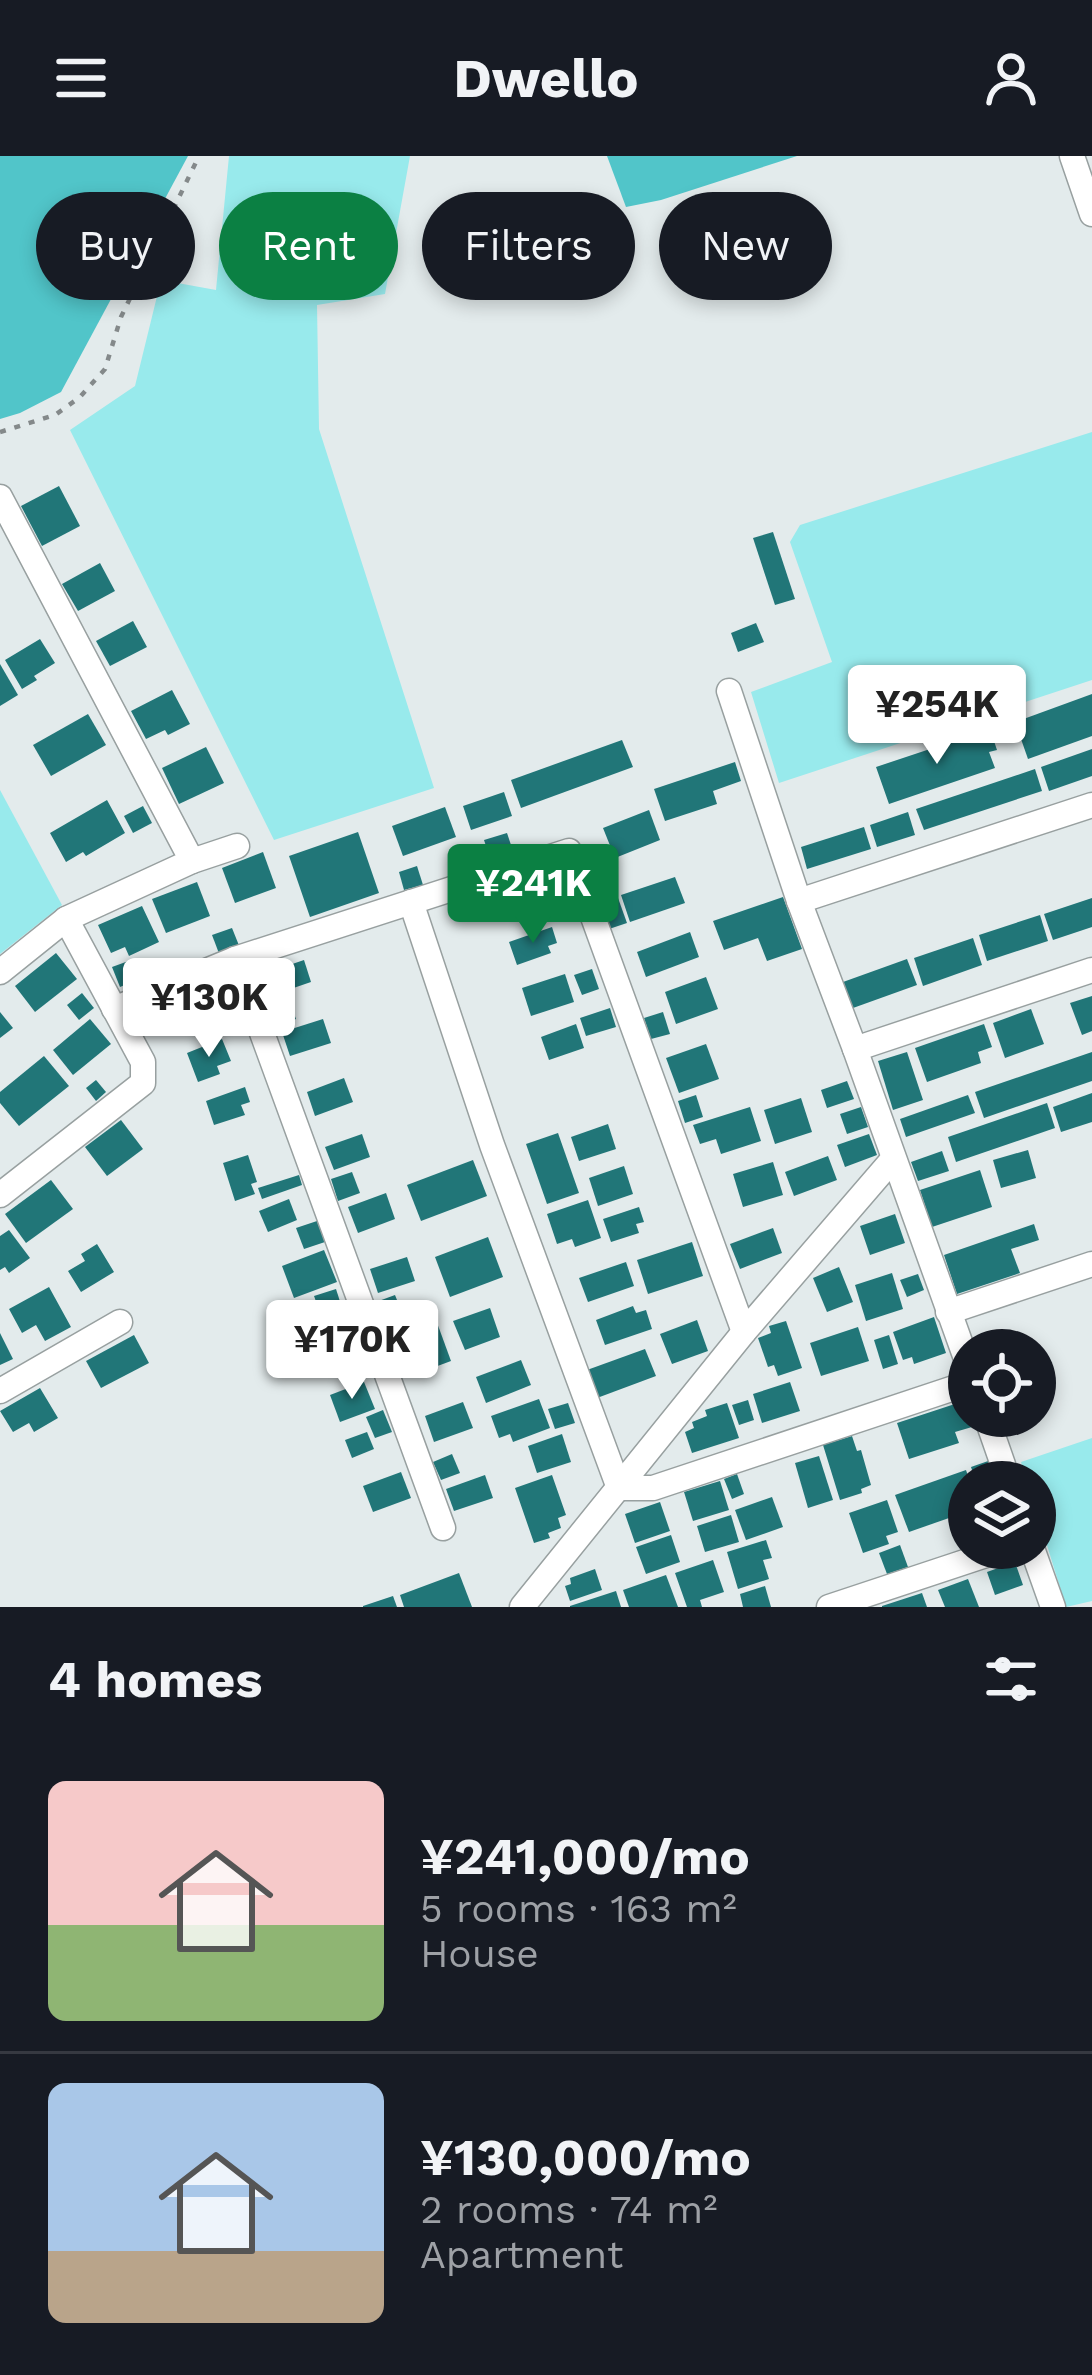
<!DOCTYPE html>
<meta charset="utf-8">
<style>
body{margin:0;font-family:"Work Sans",sans-serif;background:#20242c;color:#f1f3f6;height:100vh;display:flex;flex-direction:column;font-size:45px;white-space:nowrap}
*{box-sizing:border-box;margin:0}
p{font-size:39px;color:#9ea1a6}
.icon{flex:none;width:66px;height:66px;fill:none;stroke:currentColor;stroke-width:2;stroke-linecap:round;stroke-linejoin:round}
.map{position:relative;height:1451px;overflow:hidden}
.panel{display:flex;flex-direction:column;background:#171b24;flex:1}
.panel>*{flex:none}
.guide{position:absolute;left:36px;top:36px;width:1020px;height:108px;display:flex;gap:24px}
.buttons{position:absolute;left:948px;top:1173px;display:grid;gap:24px}
.buttons a{display:grid;place-items:center;width:108px;height:108px;border-radius:50%;background:#171b24;box-shadow:0 6px 18px #0003;font-size:60px}
.price{position:absolute;translate:-50% -102px;padding:0 27px;border-radius:12px;background:#fff;color:#222;font-size:39px;line-height:78px;filter:drop-shadow(0 3px 6px #0008)}
.price::after{content:'';position:absolute;left:50%;top:72px;width:36px;height:27px;margin-left:-18px;background:inherit;clip-path:polygon(0 0,100% 0,50% 100%)}
.price.active{background:#0b8043;color:#fff}
ul{padding:0;list-style:none}
li{display:flex;align-items:center;gap:36px;height:300px;padding:0 48px}
li+li{border-top:3px solid #363941}
li span{display:grid;place-items:center;flex:none;width:336px;height:240px;border-radius:18px;color:#555}
li>.icon{margin-inline-start:auto}
span .icon{width:144px;height:144px;fill:#fffc;stroke-width:1}
li b{font-size:51px}
h2{display:flex;justify-content:space-between;align-items:center;height:144px;padding:0 48px;font-size:51px}
.pill{padding:0 42px;border-radius:54px;background:#171b24;box-shadow:0 6px 18px #0003;font-size:42px;line-height:108px}
.pill.active{background:#0b8043;color:#fff}
header{display:flex;justify-content:space-between;align-items:center;height:156px;padding:0 48px;background:#171b24;font-size:54px;font-weight:700}
.map>svg:first-child{display:block}
.green{fill:#98eaec}
.forest{fill:#51c5c9}
.building{fill:#217678}
.lines{fill:none;stroke-linecap:round;stroke-linejoin:round}
.street-casing{stroke:#98a0a0;stroke-width:27}
.path{stroke:#84898a;stroke-width:4.5;stroke-dasharray:6 9;stroke-linecap:butt}
.street{stroke:#fff;stroke-width:24}
</style>
<header><svg class="icon" aria-label="menu" viewBox="0 0 24 24"><path d="M4 6h16M4 12h16M4 18h16"/></svg>Dwello<svg class="icon" aria-label="person" viewBox="0 0 24 24"><circle cx="12" cy="8" r="4"/><path d="M4 21q1-7 8-7t8 7"/></svg></header>
<div class="map">
<svg width="1092" height="1451" viewBox="0 0 1092 1451">
<rect width="100%" height="100%" fill="#e3ebec"/>
<g class="green">
<polygon points="229,0 410,0 385,138 317,149 319,273 434,632 274,684 70,274 135,230 161,124 216,134"/>
<polygon points="1092,276 1092,524 779,627 751,536 832,506 790,386 800,369"/>
<polygon points="0,634 62,749 0,798"/>
<polygon points="1092,1282 1092,1445 1066,1451 1035,1350 1035,1326 1027,1326 1021,1306"/>
</g>
<g class="forest">
<polygon points="0,0 188,0 61,236 20,257 0,263"/>
<polygon points="607,0 797,0 661,44 626,51"/>
</g>
<g class="building">
<polygon points="59,330 80,370 42,390 21,350"/>
<polygon points="773,376 795,443 775,449 753,382"/>
<polygon points="100,407 115,435 78,455 62,428"/>
<polygon points="133,465 147,491 110,510 96,485"/>
<polygon points="756,467 764,486 738,496 731,477"/>
<polygon points="40,483 55,507 34,520 37,524 22,533 5,504"/>
<polygon points="0,508 18,539 0,550"/>
<polygon points="172,534 190,568 168,579 165,574 146,583 131,555"/>
<polygon points="1092,538 1092,580 1028,603 1015,566"/>
<polygon points="88,558 106,589 51,620 33,589"/>
<polygon points="990,573 997,594 989,596 995,612 889,648 876,611"/>
<polygon points="622,584 633,611 521,652 511,624"/>
<polygon points="206,591 224,627 179,648 162,612"/>
<polygon points="1092,593 1092,620 1049,635 1041,611"/>
<polygon points="735,606 741,625 713,635 717,648 665,665 654,633"/>
<polygon points="1035,613 1042,635 924,674 916,653"/>
<polygon points="504,636 512,660 471,674 463,650"/>
<polygon points="107,644 125,677 86,700 83,696 66,706 50,677"/>
<polygon points="143,650 152,667 133,677 124,660"/>
<polygon points="445,651 456,681 403,700 392,670"/>
<polygon points="649,654 660,684 615,702 603,672"/>
<polygon points="908,656 915,679 877,691 870,669"/>
<polygon points="864,671 871,693 807,713 801,691"/>
<polygon points="358,676 379,737 310,761 289,700"/>
<polygon points="507,677 513,695 490,702 484,684"/>
<polygon points="263,696 276,732 235,747 222,712"/>
<polygon points="417,710 423,729 404,734 399,716"/>
<polygon points="538,721 548,748 498,766 488,739"/>
<polygon points="675,721 685,747 630,766 621,739"/>
<polygon points="197,726 210,760 166,777 152,743"/>
<polygon points="783,741 802,793 767,805 758,782 724,794 713,765"/>
<polygon points="618,742 627,767 609,773 601,747"/>
<polygon points="1092,742 1092,771 1053,784 1044,758"/>
<polygon points="142,750 159,786 129,800 125,791 111,797 98,769"/>
<polygon points="1040,759 1048,785 987,805 979,779"/>
<polygon points="552,771 557,787 548,790 551,797 517,809 509,786"/>
<polygon points="232,772 240,792 220,800 212,779"/>
<polygon points="690,776 699,801 646,821 637,796"/>
<polygon points="973,782 982,809 923,830 914,802"/>
<polygon points="56,797 77,823 35,856 15,830"/>
<polygon points="134,803 142,822 120,831 112,811"/>
<polygon points="907,803 917,829 853,852 843,826"/>
<polygon points="304,804 311,826 270,840 263,818"/>
<polygon points="592,813 599,833 582,839 574,819"/>
<polygon points="565,818 574,846 531,860 522,832"/>
<polygon points="706,821 718,853 676,868 665,836"/>
<polygon points="82,837 94,852 79,864 67,849"/>
<polygon points="201,837 212,863 183,876 172,850"/>
<polygon points="1092,840 1092,875 1082,879 1070,847"/>
<polygon points="289,845 296,863 277,870 271,851"/>
<polygon points="239,849 247,870 227,878 219,856"/>
<polygon points="610,852 616,871 586,880 580,862"/>
<polygon points="1031,853 1044,888 1005,902 993,867"/>
<polygon points="0,856 13,872 0,882"/>
<polygon points="663,856 670,878 651,883 644,862"/>
<polygon points="90,863 111,888 73,919 53,894"/>
<polygon points="323,863 331,887 290,900 282,876"/>
<polygon points="576,868 584,892 549,904 541,881"/>
<polygon points="984,868 992,891 978,896 981,907 927,926 915,892"/>
<polygon points="222,883 231,905 217,910 220,918 198,926 187,897"/>
<polygon points="706,888 719,923 679,937 666,902"/>
<polygon points="907,896 923,944 893,954 878,905"/>
<polygon points="1092,896 1092,925 984,962 975,936"/>
<polygon points="44,900 69,930 19,970 0,947 0,936"/>
<polygon points="344,922 353,946 315,960 307,936"/>
<polygon points="96,924 106,936 96,945 86,932"/>
<polygon points="847,925 854,943 827,952 821,934"/>
<polygon points="245,931 250,946 241,949 245,959 214,969 206,945"/>
<polygon points="1092,937 1092,966 1061,976 1053,951"/>
<polygon points="696,939 703,961 685,967 678,945"/>
<polygon points="968,939 975,957 906,981 900,963"/>
<polygon points="801,942 812,976 775,988 764,954"/>
<polygon points="1047,947 1055,972 956,1006 948,981"/>
<polygon points="750,951 761,985 721,998 716,983 700,988 693,969"/>
<polygon points="861,951 868,971 847,978 840,958"/>
<polygon points="121,964 143,993 107,1020 85,991"/>
<polygon points="608,968 616,993 579,1005 571,981"/>
<polygon points="558,977 579,1037 547,1048 526,988"/>
<polygon points="362,978 370,1001 334,1014 325,991"/>
<polygon points="869,978 877,999 845,1011 837,989"/>
<polygon points="1028,994 1036,1022 1001,1032 993,1004"/>
<polygon points="942,995 949,1015 918,1025 911,1006"/>
<polygon points="248,999 257,1026 251,1028 255,1038 235,1045 223,1007"/>
<polygon points="828,1000 837,1024 794,1040 785,1016"/>
<polygon points="473,1004 487,1040 421,1065 407,1029"/>
<polygon points="773,1006 783,1039 743,1051 733,1018"/>
<polygon points="624,1010 633,1038 598,1050 589,1022"/>
<polygon points="980,1014 992,1051 932,1071 920,1034"/>
<polygon points="352,1016 360,1037 338,1045 331,1023"/>
<polygon points="299,1019 302,1029 262,1043 258,1032"/>
<polygon points="51,1024 73,1053 26,1087 5,1058"/>
<polygon points="386,1037 395,1063 358,1077 348,1051"/>
<polygon points="289,1043 297,1064 268,1076 259,1055"/>
<polygon points="588,1044 601,1082 575,1091 572,1083 557,1088 547,1058"/>
<polygon points="639,1051 644,1066 636,1068 639,1077 611,1086 603,1063"/>
<polygon points="895,1058 905,1087 870,1099 860,1070"/>
<polygon points="317,1065 325,1086 304,1093 296,1072"/>
<polygon points="1034,1068 1039,1084 1011,1093 1020,1117 957,1138 944,1099"/>
<polygon points="773,1072 782,1097 740,1113 730,1088"/>
<polygon points="9,1074 30,1102 9,1117 5,1111 0,1114 0,1080"/>
<polygon points="488,1081 503,1121 450,1141 435,1101"/>
<polygon points="692,1086 703,1120 648,1138 637,1104"/>
<polygon points="97,1088 114,1116 81,1136 68,1115 85,1105 81,1098"/>
<polygon points="324,1094 337,1126 294,1142 282,1110"/>
<polygon points="407,1101 415,1125 378,1137 370,1113"/>
<polygon points="626,1106 634,1130 588,1146 579,1122"/>
<polygon points="839,1111 853,1146 827,1156 813,1122"/>
<polygon points="892,1117 903,1153 866,1165 855,1129"/>
<polygon points="918,1118 924,1134 907,1141 900,1124"/>
<polygon points="49,1131 71,1171 45,1185 36,1169 22,1177 9,1153"/>
<polygon points="336,1133 344,1158 323,1165 314,1140"/>
<polygon points="395,1139 403,1159 383,1166 376,1146"/>
<polygon points="633,1150 636,1157 646,1154 652,1173 605,1189 596,1164"/>
<polygon points="490,1152 500,1181 465,1194 453,1165"/>
<polygon points="432,1153 451,1205 408,1221 388,1169"/>
<polygon points="934,1161 946,1197 914,1208 912,1201 903,1204 893,1176"/>
<polygon points="697,1164 708,1195 672,1208 660,1178"/>
<polygon points="786,1165 802,1212 778,1220 774,1209 768,1211 758,1182 771,1177 769,1170"/>
<polygon points="346,1167 357,1198 319,1212 307,1181"/>
<polygon points="858,1171 869,1205 821,1220 810,1187"/>
<polygon points="0,1177 13,1203 0,1209"/>
<polygon points="134,1179 149,1207 101,1232 86,1205"/>
<polygon points="889,1179 898,1208 883,1213 874,1184"/>
<polygon points="645,1193 656,1220 597,1242 587,1214"/>
<polygon points="521,1204 531,1229 486,1247 476,1221"/>
<polygon points="364,1226 375,1253 340,1266 330,1239"/>
<polygon points="790,1226 800,1255 762,1267 753,1238"/>
<polygon points="40,1232 58,1262 34,1276 29,1267 13,1276 0,1255"/>
<polygon points="539,1243 550,1272 513,1286 510,1278 499,1282 491,1260"/>
<polygon points="748,1244 754,1264 739,1269 732,1249"/>
<polygon points="964,1245 972,1271 955,1276 959,1287 909,1303 897,1267"/>
<polygon points="463,1246 473,1272 434,1286 425,1260"/>
<polygon points="568,1247 575,1267 555,1273 548,1253"/>
<polygon points="727,1247 739,1282 692,1297 685,1276 694,1272 692,1266 707,1260 705,1254"/>
<polygon points="383,1254 392,1276 375,1282 366,1261"/>
<polygon points="367,1276 374,1293 352,1302 345,1284"/>
<polygon points="562,1278 571,1306 537,1317 528,1290"/>
<polygon points="852,1280 857,1295 861,1294 871,1329 861,1333 862,1337 840,1344 823,1289"/>
<polygon points="452,1298 460,1317 441,1324 433,1306"/>
<polygon points="819,1300 833,1344 808,1352 795,1307"/>
<polygon points="991,1304 998,1326 976,1326 971,1311"/>
<polygon points="966,1314 970,1326 969,1355 909,1376 895,1339"/>
<polygon points="401,1316 411,1342 373,1356 363,1330"/>
<polygon points="737,1318 744,1338 732,1343 724,1323"/>
<polygon points="485,1319 493,1342 454,1355 446,1333"/>
<polygon points="552,1319 566,1359 558,1362 561,1372 548,1377 550,1382 534,1387 515,1332"/>
<polygon points="720,1325 729,1354 693,1365 684,1336"/>
<polygon points="772,1341 783,1371 746,1384 735,1354"/>
<polygon points="887,1344 898,1376 886,1380 889,1388 863,1397 849,1357"/>
<polygon points="660,1346 670,1375 635,1387 625,1358"/>
<polygon points="731,1359 739,1386 705,1396 697,1370"/>
<polygon points="671,1379 680,1406 646,1418 636,1391"/>
<polygon points="766,1384 772,1402 763,1404 769,1423 738,1433 727,1396"/>
<polygon points="900,1389 908,1411 887,1418 879,1397"/>
<polygon points="713,1404 724,1436 700,1444 702,1451 687,1451 675,1417"/>
<polygon points="1015,1406 1023,1429 995,1439 987,1416"/>
<polygon points="595,1413 602,1434 570,1445 565,1430 571,1428 570,1422"/>
<polygon points="459,1417 472,1451 404,1451 400,1439"/>
<polygon points="666,1419 678,1451 629,1451 623,1434"/>
<polygon points="968,1423 979,1451 945,1451 938,1434"/>
<polygon points="765,1430 771,1451 743,1451 740,1438"/>
<polygon points="616,1435 621,1451 570,1451 570,1450"/>
<polygon points="922,1437 927,1451 882,1451 882,1450"/>
<polygon points="393,1440 397,1451 363,1451 363,1450"/>
</g>
<g class="lines">
<defs>
<g id="street">
<polyline points="1072,0 1092,58"/>
<polyline points="0,341 192,705 66,763"/>
<polyline points="729,535 799,745 855,893 969,1211"/>
<polyline points="192,705 237,690"/>
<polyline points="799,745 1092,649"/>
<polyline points="411,746 492,989 619,1332 653,1332 969,1227"/>
<polyline points="235,803 443,1372"/>
<polyline points="0,816 66,763 143,906 143,927 0,1039"/>
<polyline points="114,853 235,803 569,695 744,1176 893,1003"/>
<polyline points="855,893 1092,814"/>
<polyline points="948,1156 1092,1108"/>
<polyline points="0,1235 120,1166"/>
<polyline points="986,1260 1009,1326"/>
<polyline points="1032,1392 1053,1451"/>
<polyline points="522,1451 744,1176"/>
<polyline points="829,1451 1007,1392"/>
</g>
</defs>
<use href="#street" class="street-casing"/>
<polyline class="path" points="0,276 55,259 80,241 105,213 121,161 199,0"/>
<use href="#street" class="street"/>
</g>
</svg>
<div class="buttons">
<a><svg class="icon" aria-label="locate" viewBox="0 0 24 24"><circle cx="12" cy="12" r="6"/><path d="M12 2v4M12 18v4M2 12h4M18 12h4"/></svg></a>
<a><svg class="icon" aria-label="layers" viewBox="0 0 24 24"><path d="M12 4l9 5-9 5-9-5zM3 14l9 5 9-5"/></svg></a>
</div>
<b class="price" style="left:937px;top:611px">¥254K</b>
<b class="price active" style="left:533px;top:790px">¥241K</b>
<b class="price" style="left:209px;top:904px">¥130K</b>
<b class="price" style="left:352px;top:1246px">¥170K</b>
<div class="guide">
<a class="pill">Buy</a>
<a class="pill active">Rent</a>
<a class="pill">Filters</a>
<a class="pill">New</a>
</div>
</div>
<section class="panel">
<h2>4 homes<svg class="icon" aria-label="filters" viewBox="0 0 24 24"><path d="M4 7h16M4 17h16"/><circle cx="9" cy="7" r="2"/><circle cx="15" cy="17" r="2"/></svg></h2>
<ul>
<li><span style="background:linear-gradient(#f6c9c9 60%,#8fb573 0)"><svg class="icon" aria-label="home" viewBox="0 0 24 24"><path d="M3 11l9-7 9 7M6 9v11h12V9"/></svg></span><div><b>¥241,000/mo</b><p>5 rooms · 163 m²</p><p>House</p></div></li>
<li><span style="background:linear-gradient(#a9c7e8 70%,#b9a48a 0)"><svg class="icon" aria-label="home" viewBox="0 0 24 24"><path d="M3 11l9-7 9 7M6 9v11h12V9"/></svg></span><div><b>¥130,000/mo</b><p>2 rooms · 74 m²</p><p>Apartment</p></div></li>
</ul>
</section>
